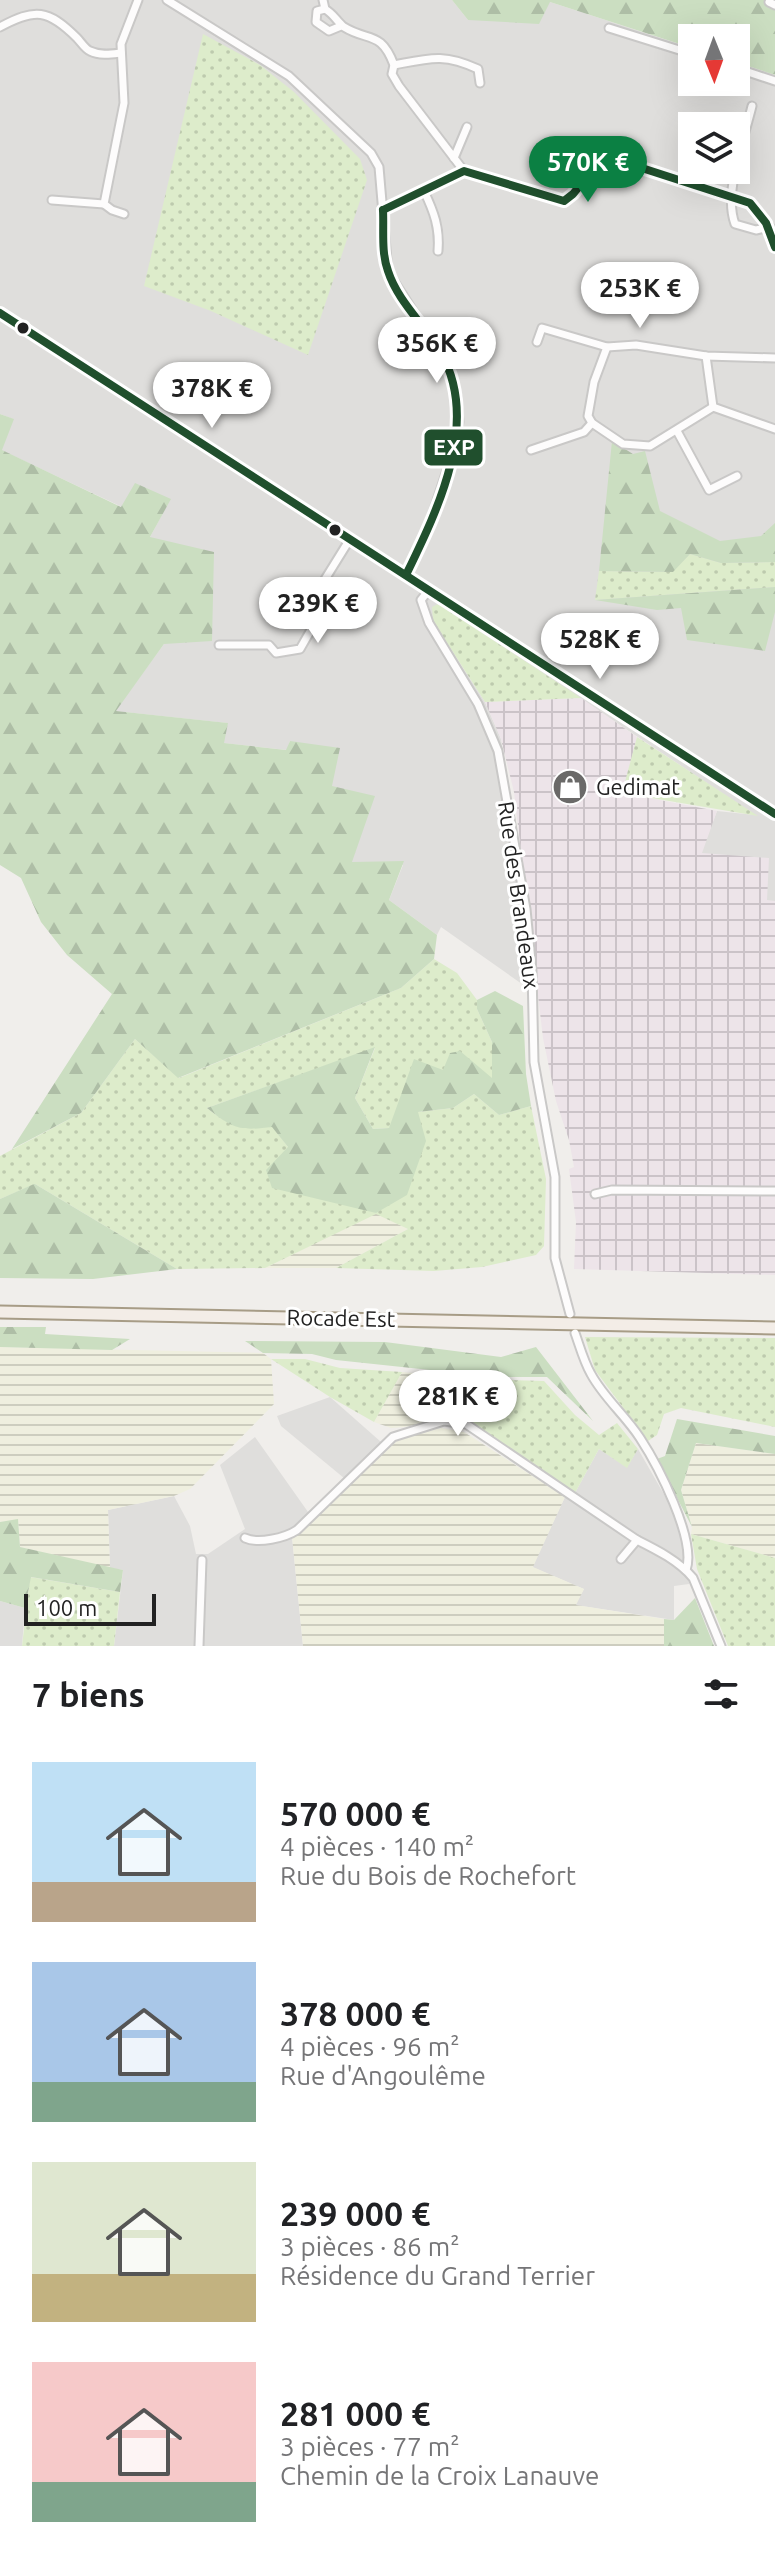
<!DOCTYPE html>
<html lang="fr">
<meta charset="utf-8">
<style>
body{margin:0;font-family:Ubuntu,sans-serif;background:#f2f2f2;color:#202124;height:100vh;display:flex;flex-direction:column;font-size:30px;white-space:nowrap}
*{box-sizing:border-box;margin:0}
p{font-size:26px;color:#757577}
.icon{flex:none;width:44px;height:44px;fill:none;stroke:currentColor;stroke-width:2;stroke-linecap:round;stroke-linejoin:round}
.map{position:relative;height:1646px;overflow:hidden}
.details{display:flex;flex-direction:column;background:#fff;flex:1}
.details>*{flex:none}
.needle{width:52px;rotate:179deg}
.tools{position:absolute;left:678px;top:24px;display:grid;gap:16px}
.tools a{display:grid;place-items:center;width:72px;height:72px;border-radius:0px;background:#fff;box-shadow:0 8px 32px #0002;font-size:40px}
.scale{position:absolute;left:24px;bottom:20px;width:132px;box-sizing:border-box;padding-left:8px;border:4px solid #222;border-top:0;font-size:22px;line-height:28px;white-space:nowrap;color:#222;-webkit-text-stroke:6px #fff;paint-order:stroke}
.price{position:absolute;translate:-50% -68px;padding:0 18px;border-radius:28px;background:#fff;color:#222;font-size:26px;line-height:52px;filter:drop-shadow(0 2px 4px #0008)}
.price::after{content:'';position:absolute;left:50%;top:48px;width:24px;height:18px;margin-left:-12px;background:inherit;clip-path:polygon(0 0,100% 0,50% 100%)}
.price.current{background:#0b8043;color:#fff}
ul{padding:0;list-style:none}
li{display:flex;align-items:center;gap:24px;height:200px;padding:0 32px}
li span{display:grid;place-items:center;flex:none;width:224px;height:160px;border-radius:0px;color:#555}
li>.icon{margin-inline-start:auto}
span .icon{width:96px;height:96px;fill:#fffc;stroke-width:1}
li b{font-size:34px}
h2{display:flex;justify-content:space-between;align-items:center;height:96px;padding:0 32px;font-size:34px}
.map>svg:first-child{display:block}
.residential{fill:#dfdedc;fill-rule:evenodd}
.industrial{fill:url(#industrial-grid)}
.farmland{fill:url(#farmland-rules)}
.grass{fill:url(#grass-dots)}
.forest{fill:url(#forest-firs)}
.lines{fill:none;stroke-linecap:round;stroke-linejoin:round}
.minor-casing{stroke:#c9c8c7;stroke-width:11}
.tertiary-casing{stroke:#c9c8c7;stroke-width:13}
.primary-casing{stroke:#a79c86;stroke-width:15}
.minor{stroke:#fdfcfc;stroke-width:7}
.tertiary{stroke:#fdfcfc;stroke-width:9}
.primary{stroke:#f3ede7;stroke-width:11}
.bus-1-casing{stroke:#fff;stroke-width:14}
.bus-1{stroke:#204f2d;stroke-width:8}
.bus-dot{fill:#222;stroke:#fff;stroke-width:3}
.labels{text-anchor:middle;stroke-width:6;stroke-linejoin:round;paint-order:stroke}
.poi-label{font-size:22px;fill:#222;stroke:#fff;text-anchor:start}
.street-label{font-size:22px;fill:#222;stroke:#fff}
.line-badge{stroke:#fff;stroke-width:3}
.badge-label{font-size:22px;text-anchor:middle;font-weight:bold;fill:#fff}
</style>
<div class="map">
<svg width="775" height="1646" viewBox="0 0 775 1646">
<defs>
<pattern id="industrial-grid" width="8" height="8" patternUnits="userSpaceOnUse" patternTransform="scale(2)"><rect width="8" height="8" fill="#ede4e9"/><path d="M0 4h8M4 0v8" fill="none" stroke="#cbc3c8"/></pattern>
<pattern id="farmland-rules" width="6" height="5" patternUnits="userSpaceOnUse" patternTransform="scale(2)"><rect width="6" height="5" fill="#efefdf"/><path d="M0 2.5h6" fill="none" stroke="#cdcdbf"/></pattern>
<pattern id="grass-dots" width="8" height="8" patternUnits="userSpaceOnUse" patternTransform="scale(2)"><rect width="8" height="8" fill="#ddeccb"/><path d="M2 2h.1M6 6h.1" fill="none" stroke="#bdcaae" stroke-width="1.8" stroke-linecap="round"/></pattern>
<pattern id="forest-firs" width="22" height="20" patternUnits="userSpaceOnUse" patternTransform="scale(2)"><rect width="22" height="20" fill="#cbdec1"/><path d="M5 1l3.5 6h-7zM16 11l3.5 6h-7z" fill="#aebea6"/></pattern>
</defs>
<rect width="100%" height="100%" fill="#f0eeeb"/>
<g class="residential">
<path d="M0 0H452L468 20 550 2 692 48V82H736V62L775 75V901H767L701 853 717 811 755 815 438 604 433 621 485 702 501 739 534 942 539 996 441 927 437 935 389 900 403 865 352 862 332 786 290 741 287 750 223 743 227 723 115 711 164 644 150 537 170 500 122 507 1 450 13 419 0 414ZM692 126H736V170H692Z"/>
<polygon points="330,1397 381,1442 344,1478 281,1426 277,1416"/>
<polygon points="255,1437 313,1519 292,1537 303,1646 114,1646 123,1570 110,1568 108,1510 174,1496 190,1526 196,1554 208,1554 245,1529 220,1465"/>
<polygon points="599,1449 627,1467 638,1449 685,1531 689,1584 674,1586 674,1620 575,1605 584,1589 532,1567 565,1497 575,1493"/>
<polygon points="0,1601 25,1608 22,1646 0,1646"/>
</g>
<polygon class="industrial" points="581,698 637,737 623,793 717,811 702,853 769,858 767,900 775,901 775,1275 574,1269 576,1222 569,1169 574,1167 569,1140 556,1101 543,1038 514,792 501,739 485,702"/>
<g class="farmland">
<polygon points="376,1213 408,1229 336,1268 265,1268"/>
<polygon points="0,1347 263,1353 271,1359 274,1404 190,1489 174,1496 108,1510 110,1568 20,1547 18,1520 0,1522"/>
<polygon points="402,1372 478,1379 453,1415 406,1427 391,1428 374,1422"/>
<polygon points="441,1428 464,1432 565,1497 533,1567 584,1589 576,1605 664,1619 664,1646 303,1646 292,1537 399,1439"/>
<polygon points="696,1443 775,1454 775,1558 691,1534 692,1527 681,1490"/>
</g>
<g class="grass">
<polygon points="203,34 260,65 294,92 360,159 367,180 308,355 211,311 144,286"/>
<polygon points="690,554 721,563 775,562 775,587 595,600 599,571 672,572"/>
<polygon points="438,604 581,698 485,702 433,621 432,607"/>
<polygon points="637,737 758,816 622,793"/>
<path d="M434 959 457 973 477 1000V1009L492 1042 493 1079 444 1070 389 1128 373 1129 355 1098 375 1048 207 1108C231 1127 242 1131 272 1126L288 1147 376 1213 418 1112 453 1108 474 1094 499 1115 531 1106 546 1179 544 1246 536 1255 482 1267 434 1271 336 1268 408 1229 376 1214 265 1268 177 1269 35 1184 0 1199V1156L81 1113 135 1039 179 1078 401 988Z"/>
<polygon points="585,1337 775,1338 775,1427 681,1408 664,1414 657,1435 648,1441 595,1370"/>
<polygon points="271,1359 305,1359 340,1368 402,1372 374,1422 330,1397"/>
<polygon points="478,1379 544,1381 575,1415 599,1435 617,1423 638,1449 627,1468 599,1449 575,1493 471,1422 453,1415"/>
<polygon points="691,1534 775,1558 775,1646 728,1646 697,1569"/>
<polygon points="30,1577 120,1592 114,1646 22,1646"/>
</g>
<g class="forest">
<polygon points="452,0 775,0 775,75 736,62 736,38 692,38 692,48 550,2 539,24 468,20"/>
<polygon points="0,414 14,419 2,450 121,507 135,483 171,499 150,537 214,552 212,641 164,644 116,711 228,723 224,743 286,750 290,741 340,748 332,786 375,796 352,862 404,861 389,900 437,935 434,959 401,988 178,1078 135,1039 81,1113 12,1149 112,994 67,955 41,922 21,878 0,865"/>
<polygon points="612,441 633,454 645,451 660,511 720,541 761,536 775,523 775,562 721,563 690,554 673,572 599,571"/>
<polygon points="775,587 775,612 765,651 687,640 681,608 657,610 595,600"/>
<path d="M495 991 523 1006 526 1074 531 1106 499 1115 474 1094 453 1108 418 1112 426 1141 407 1195 376 1213 272 1188 266 1170 288 1147 272 1127C240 1131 233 1129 207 1108L375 1047 355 1098 373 1129 389 1128 414 1059 443 1070 450 1053 460 1051 492 1078V1042L477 1009V1000Z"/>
<polygon points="34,1184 35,1184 177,1269 93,1279 0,1278 0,1199"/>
<polygon points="0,1327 46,1327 45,1334 130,1339 112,1350 0,1347"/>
<polygon points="245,1341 385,1342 501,1357 536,1347 593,1421 547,1377 496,1377 336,1360 312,1354 263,1353"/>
<polygon points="677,1419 775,1436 775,1454 696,1443 681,1490 692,1527 657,1459 665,1456"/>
<polygon points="18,1519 20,1547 123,1570 120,1592 31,1577 25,1608 0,1601 0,1522"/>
<polygon points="695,1598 714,1646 664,1646 664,1619 674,1620"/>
</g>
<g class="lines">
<defs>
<g id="minor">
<polyline points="167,0 289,76 371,153 379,167 388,272 447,364 457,397 459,422 454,449 427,531 406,575"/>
<path d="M323 0 325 9C334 14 337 22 344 27 368 42 381 30 394 65L392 74 399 86 464 171"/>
<polyline points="769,2 775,5"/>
<polyline points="325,9 317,11 316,22 329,31 341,26"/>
<path d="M0 27C35 8 48 9 77 38 81 42 85 49 90 51 100 56 112 54 121 53"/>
<polyline points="609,28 692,54"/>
<path d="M394 65C430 58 444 53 478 69L480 83"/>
<polyline points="736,68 775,81"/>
<path d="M752 106C744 140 723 192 735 224L756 230 770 227"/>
<polyline points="454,158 467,127"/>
<path d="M424 191C434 212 440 228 438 251"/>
<polyline points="52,200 104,204"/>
<path d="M383 210 464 171 564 201C579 194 583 178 595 167 600 163 608 162 614 159L750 203C765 216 770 229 775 247"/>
<polyline points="124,214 112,210 104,204 124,103 121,44 138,0"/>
<polyline points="537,342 542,328 607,347 636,345 706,356 775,358"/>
<polyline points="607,347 594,382 588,416 592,423 623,444 650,446 713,407"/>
<polyline points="706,356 713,407 775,429"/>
<polyline points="677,431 709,490 737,476"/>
<polyline points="531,450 584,432 592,423"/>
<polyline points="429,590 421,600 429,623 478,704 498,751 526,909 532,971 534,1062 555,1177 555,1258 570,1314"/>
<polyline points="219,645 269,645 276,653 300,649 316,621 312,606 314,597 350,539"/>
<polyline points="595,1194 612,1190 775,1191"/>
<path d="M575 1333C580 1347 584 1362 591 1374 604 1398 625 1415 640 1438 657 1464 697 1540 686 1570"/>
<path d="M245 1538C258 1544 285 1538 297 1530L393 1437 444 1421 466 1424 637 1540C657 1550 679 1561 693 1578L721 1646"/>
<polyline points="621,1559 637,1540"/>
<polyline points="199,1646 202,1560"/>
</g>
<polyline id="tertiary" points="0,313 775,814"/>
<polyline id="primary" points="0,1312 775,1328"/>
</defs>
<use href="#minor" class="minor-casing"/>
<use href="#tertiary" class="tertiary-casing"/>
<use href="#primary" class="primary-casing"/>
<use href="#minor" class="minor"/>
<use href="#tertiary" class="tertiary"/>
<use href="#primary" class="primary"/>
<defs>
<g id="bus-1">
<polyline points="383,210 464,171 564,201 573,194 595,167 614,159 750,203 766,223 775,247"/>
<path d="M383 210C384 230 381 252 388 271 398 302 425 325 441 353 481 423 437 511 406 575"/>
<polyline points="0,313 775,814"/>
</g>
</defs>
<use href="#bus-1" class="bus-1-casing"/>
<use href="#bus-1" class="bus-1"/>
</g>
<defs>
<symbol id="shop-disc" viewBox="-11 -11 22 22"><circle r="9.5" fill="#6a6968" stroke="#fff"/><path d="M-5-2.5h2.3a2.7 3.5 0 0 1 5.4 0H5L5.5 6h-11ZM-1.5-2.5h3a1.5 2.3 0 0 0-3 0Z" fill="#fff"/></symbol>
</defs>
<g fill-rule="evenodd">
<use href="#shop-disc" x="550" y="767" width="40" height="40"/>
</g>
<g class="bus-dot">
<circle cx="23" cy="328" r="7"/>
<circle cx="335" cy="530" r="7"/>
</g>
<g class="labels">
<g class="poi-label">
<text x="596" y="795">Gedimat</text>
</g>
<g class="street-label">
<text transform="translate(519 895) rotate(82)" y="8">Rue des Brandeaux</text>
<text transform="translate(341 1318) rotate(1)" y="8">Rocade Est</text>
</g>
</g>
<rect class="line-badge" x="423" y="428" width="61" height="39" rx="8" fill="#204f2d"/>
<g class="badge-label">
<text x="454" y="455">EXP</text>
</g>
</svg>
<div class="tools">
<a><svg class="needle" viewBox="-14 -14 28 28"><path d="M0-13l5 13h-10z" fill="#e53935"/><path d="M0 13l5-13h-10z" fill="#757577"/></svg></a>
<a><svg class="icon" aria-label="layers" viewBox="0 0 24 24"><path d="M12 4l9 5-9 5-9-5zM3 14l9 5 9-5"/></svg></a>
</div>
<div class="scale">100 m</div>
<b class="price current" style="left:588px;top:204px">570K €</b>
<b class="price" style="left:640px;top:330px">253K €</b>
<b class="price" style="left:437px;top:385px">356K €</b>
<b class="price" style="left:212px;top:430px">378K €</b>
<b class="price" style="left:318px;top:645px">239K €</b>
<b class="price" style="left:600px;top:681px">528K €</b>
<b class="price" style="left:458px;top:1438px">281K €</b>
</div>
<section class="details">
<h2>7 biens<svg class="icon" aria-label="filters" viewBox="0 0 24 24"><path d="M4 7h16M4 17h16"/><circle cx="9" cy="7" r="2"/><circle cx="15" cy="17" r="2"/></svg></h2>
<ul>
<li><span style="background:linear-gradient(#bfe0f5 75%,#b9a48a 0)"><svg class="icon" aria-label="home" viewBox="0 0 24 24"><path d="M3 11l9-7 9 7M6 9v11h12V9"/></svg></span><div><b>570 000 €</b><p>4 pièces · 140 m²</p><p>Rue du Bois de Rochefort</p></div></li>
<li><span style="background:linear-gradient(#a9c7e8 75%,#7fa58c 0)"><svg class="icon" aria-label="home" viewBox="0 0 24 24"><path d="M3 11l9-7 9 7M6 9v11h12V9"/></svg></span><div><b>378 000 €</b><p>4 pièces · 96 m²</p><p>Rue d'Angoulême</p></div></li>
<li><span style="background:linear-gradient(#dfe7d0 70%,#c2b280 0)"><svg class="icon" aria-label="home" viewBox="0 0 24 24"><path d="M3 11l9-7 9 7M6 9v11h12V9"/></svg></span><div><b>239 000 €</b><p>3 pièces · 86 m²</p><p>Résidence du Grand Terrier</p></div></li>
<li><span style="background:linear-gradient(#f6c9c9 75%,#7fa58c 0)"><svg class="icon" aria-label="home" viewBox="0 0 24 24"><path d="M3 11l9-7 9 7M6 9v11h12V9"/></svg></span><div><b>281 000 €</b><p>3 pièces · 77 m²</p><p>Chemin de la Croix Lanauve</p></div></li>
</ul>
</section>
